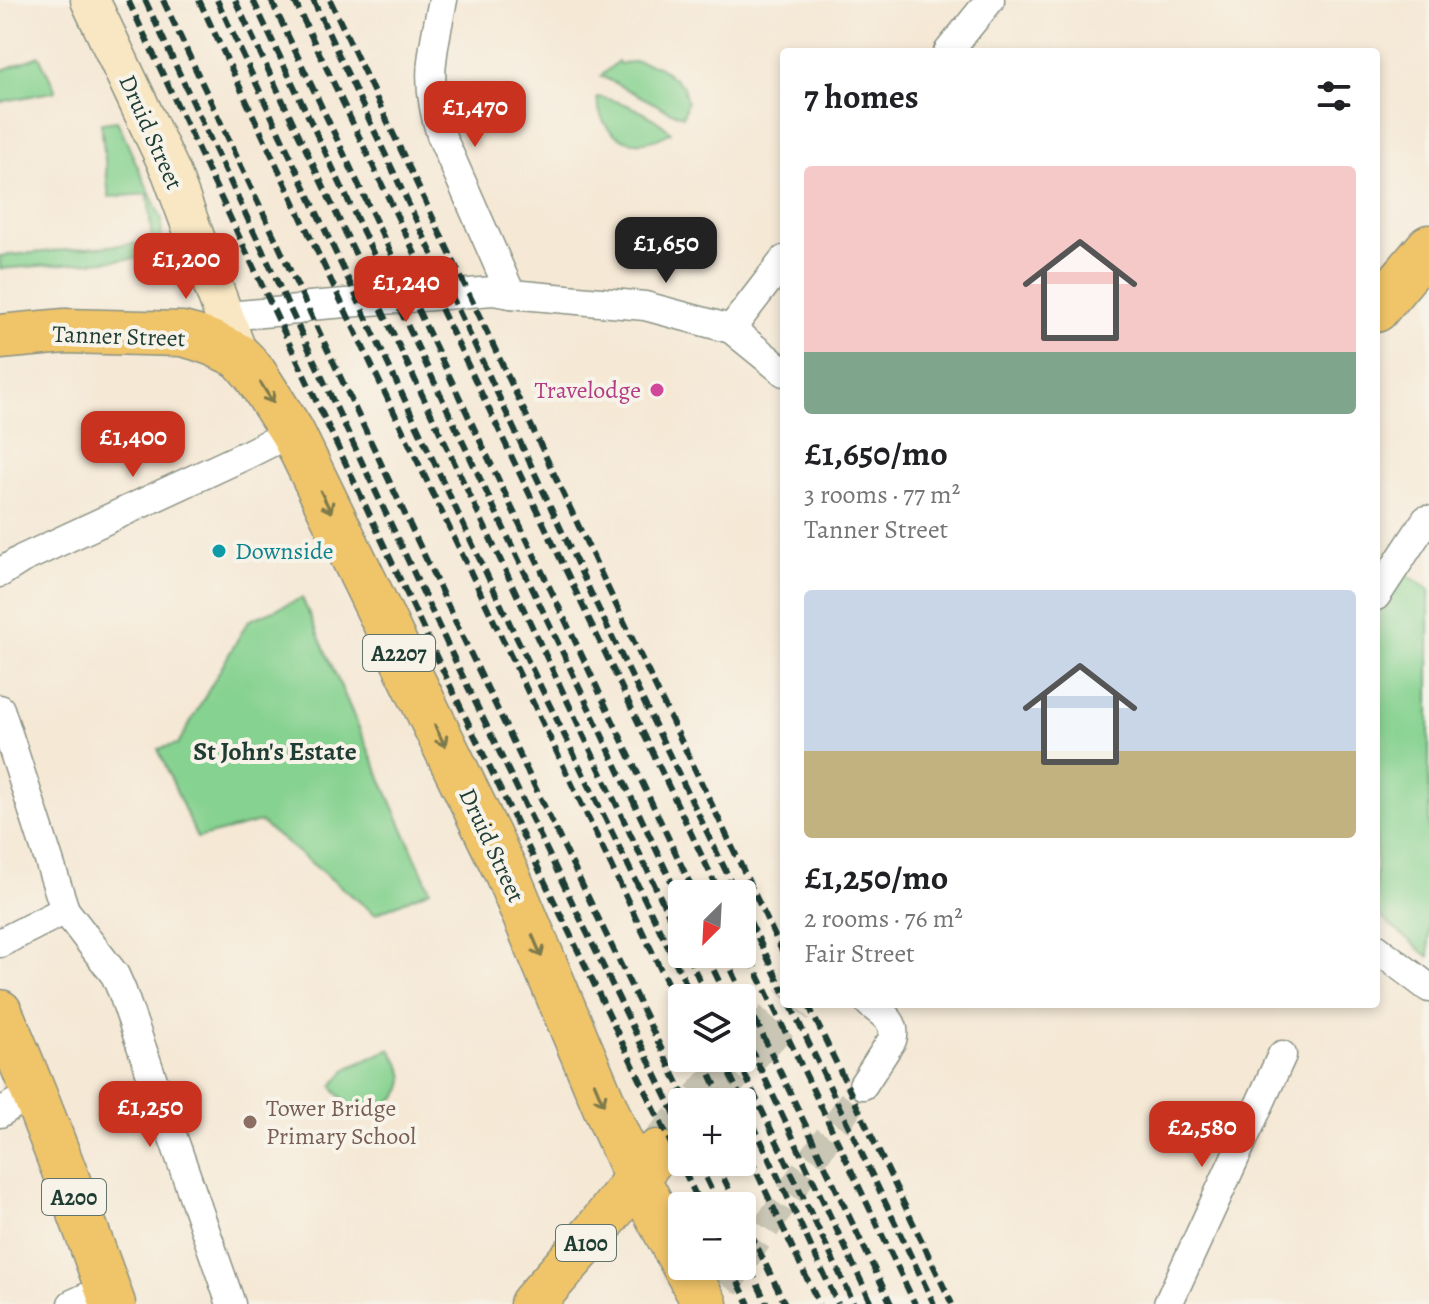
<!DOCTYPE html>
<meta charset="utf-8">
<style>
body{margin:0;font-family:Alegreya,serif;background:#f6f6f6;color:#202124;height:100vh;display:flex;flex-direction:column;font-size:30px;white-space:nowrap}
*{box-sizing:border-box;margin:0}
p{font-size:26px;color:#757577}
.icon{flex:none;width:44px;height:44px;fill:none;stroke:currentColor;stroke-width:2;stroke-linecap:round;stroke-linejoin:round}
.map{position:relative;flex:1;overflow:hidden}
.panel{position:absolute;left:780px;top:48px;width:600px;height:960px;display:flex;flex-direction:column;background:#fff;border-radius:8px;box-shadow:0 4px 12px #0003}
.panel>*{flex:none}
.needle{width:52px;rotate:204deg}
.fabs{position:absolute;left:668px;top:880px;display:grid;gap:16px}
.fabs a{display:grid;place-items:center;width:88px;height:88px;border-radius:8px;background:#fff;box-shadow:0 4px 12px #0003;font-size:40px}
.price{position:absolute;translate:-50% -68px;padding:0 18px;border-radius:16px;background:#c8321e;color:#fff;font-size:26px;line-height:52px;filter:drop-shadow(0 2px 4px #0008)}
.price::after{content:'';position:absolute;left:50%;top:48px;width:24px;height:18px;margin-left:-12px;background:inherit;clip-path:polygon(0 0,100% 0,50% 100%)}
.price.on{background:#222;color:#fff}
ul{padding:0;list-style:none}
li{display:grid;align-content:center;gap:16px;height:424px;padding:0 24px}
li span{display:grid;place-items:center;height:248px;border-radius:8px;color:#555}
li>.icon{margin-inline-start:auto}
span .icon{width:144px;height:144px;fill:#fffc;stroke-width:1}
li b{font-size:34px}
h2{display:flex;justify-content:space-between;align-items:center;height:96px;padding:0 24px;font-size:34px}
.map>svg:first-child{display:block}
.green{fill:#86d290;stroke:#528862;stroke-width:2}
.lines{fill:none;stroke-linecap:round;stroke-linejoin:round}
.street-tunnel{stroke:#cac6b5;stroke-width:28;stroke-dasharray:28 14;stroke-linecap:butt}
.highway-tunnel{stroke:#cac6b5;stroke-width:44;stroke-dasharray:44 22;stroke-linecap:butt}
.street-casing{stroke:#8a9284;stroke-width:31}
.secondary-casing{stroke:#8a9284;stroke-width:41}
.primary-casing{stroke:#8a9284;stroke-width:47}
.highway-casing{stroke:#8a9284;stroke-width:47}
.street{stroke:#fff;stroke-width:28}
.secondary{stroke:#f9e7c3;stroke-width:38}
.primary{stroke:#f0c469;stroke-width:44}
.highway{stroke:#f0c469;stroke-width:44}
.rail{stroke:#1f3d34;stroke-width:6;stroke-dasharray:12 6;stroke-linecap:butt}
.oneway{stroke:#7d7a4c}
.hotel-dot{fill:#d1479c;stroke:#f7f3e8;stroke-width:3}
.culture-dot{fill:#0f9aa8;stroke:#f7f3e8;stroke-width:3}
.education-dot{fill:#8d6e63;stroke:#f7f3e8;stroke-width:3}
.labels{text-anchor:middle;stroke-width:8;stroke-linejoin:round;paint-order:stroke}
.shield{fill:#f7f3e8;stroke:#60746a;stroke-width:2}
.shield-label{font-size:22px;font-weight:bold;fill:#1f3d34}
.street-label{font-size:24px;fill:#1f3d34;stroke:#f7f3e8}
.hotel-label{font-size:24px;fill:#b23c85;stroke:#f7f3e8;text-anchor:end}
.culture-label{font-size:24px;fill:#0d838f;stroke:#f7f3e8;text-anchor:start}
.education-label{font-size:24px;fill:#785e54;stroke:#f7f3e8;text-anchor:start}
.neighbourhood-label{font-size:26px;font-weight:bold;fill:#1f3d34;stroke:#f7f3e8}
</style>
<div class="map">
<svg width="1429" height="1304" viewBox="0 0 1429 1304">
<rect width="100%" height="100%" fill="#f7f3e8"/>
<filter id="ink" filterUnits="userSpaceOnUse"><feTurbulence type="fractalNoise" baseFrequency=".0125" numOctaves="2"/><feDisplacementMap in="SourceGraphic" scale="16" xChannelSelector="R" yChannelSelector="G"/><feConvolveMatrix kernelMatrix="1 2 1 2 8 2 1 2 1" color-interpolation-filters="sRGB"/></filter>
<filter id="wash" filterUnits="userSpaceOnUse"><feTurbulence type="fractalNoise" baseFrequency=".006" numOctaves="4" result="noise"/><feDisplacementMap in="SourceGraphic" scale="32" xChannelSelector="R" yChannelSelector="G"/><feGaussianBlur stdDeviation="1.8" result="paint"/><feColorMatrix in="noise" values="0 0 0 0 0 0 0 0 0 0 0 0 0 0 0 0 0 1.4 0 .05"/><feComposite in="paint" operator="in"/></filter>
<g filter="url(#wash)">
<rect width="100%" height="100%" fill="#f5e8d5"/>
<g class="green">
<polygon points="39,56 56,91 0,102 0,71"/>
<polygon points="618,61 620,64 637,61 658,66 683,86 687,102 683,116 671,112 601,76"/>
<path d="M597 97C626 101 649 113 671 132 637 154 600 140 597 97Z"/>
<polygon points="117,121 162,220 161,250 156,257 0,269 0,256 152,242 148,194 109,197 101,123"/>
<polygon points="1401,571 1429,589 1429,957 1376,913 1376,607"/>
<polygon points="302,598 430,890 375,914 260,822 197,838 158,749 178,744 248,621"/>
<path d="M390 1049C394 1055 398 1061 401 1067 413 1096 383 1108 360 1114L338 1094 332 1086 348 1068Z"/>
</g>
</g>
<g filter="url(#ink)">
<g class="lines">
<g class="street-tunnel">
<polyline points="742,1263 863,1085"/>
<polyline points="726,1287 740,1266"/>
</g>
<g class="highway-tunnel">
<polyline points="702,1102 793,1004"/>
<polyline points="657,1152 682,1123"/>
</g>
<defs>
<g id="street">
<path d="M443 0C432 53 424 81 441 135L511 294"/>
<polyline points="948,52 990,0"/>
<polyline points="225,316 298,310 309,306 493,291 511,294 645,306 716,325 731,329 784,372"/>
<polyline points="731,329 784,260"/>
<polyline points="0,573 22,559 248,454 292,432"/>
<polyline points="1376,596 1426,520 1429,522"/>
<polyline points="0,709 65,910 115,975 122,991 231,1304"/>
<polyline points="0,943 65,910"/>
<polyline points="1376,948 1429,988"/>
<path d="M863 1085 892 1040C898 1023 883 1014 870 1004"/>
<polyline points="0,1113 34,1091"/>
<polyline points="72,1304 107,1288"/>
<polyline points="1168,1304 1282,1055"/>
</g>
<polyline id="secondary" points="90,0 171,172 239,356"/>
<g id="primary">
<polyline points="0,337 65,331 182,334 197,338 214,344 239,356 244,361 255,374 292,432 507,874 613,1126 637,1178 682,1262"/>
<path d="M0 1012C42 1108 78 1206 113 1304"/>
<polyline points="684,1266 705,1304"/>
</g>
<g id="highway">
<polyline points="1376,310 1429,247"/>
<polyline points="532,1304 596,1231 657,1152"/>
</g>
</defs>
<use href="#street" class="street-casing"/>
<use href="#secondary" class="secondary-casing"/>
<use href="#primary" class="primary-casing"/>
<use href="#highway" class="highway-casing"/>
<use href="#street" class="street"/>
<use href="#secondary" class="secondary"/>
<use href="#primary" class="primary"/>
<use href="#highway" class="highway"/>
<g class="rail">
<polyline points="128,0 437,658 701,1206"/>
<polyline points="145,0 450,650 682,1129"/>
<polyline points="163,0 466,644 687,1102"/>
<polyline points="199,0 315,247 682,1014"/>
<polyline points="217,0 510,624 693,998"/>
<polyline points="235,0 682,943"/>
<polyline points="253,0 682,904"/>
<polyline points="271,0 695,894"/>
<polyline points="294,0 720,894"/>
<polyline points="313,0 590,591 737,894"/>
<polyline points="330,0 606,584 784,955"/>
<polyline points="742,905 784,992"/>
<polyline points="742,941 915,1304"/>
<polyline points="687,954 708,998"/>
<polyline points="706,954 727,998"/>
<polyline points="724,954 891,1304"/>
<polyline points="790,1004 934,1304"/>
<polyline points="808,1004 952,1304"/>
<polyline points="742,1030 872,1304"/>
<polyline points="703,1058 723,1102"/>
<polyline points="722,1058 838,1304"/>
<polyline points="737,1058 854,1304"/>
<polyline points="742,1141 819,1304"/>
<polyline points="698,1162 719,1206"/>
<polyline points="716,1162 737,1206"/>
<polyline points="742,1216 785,1304"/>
<polyline points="742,1252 767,1304"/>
<polyline points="730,1266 749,1304"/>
</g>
</g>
<defs><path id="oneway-shaft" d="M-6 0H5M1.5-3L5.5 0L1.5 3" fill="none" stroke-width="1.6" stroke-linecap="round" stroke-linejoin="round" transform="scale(2)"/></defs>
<g class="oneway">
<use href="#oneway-shaft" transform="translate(267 393) rotate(58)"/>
<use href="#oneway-shaft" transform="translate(326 502) rotate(64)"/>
<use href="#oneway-shaft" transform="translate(440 736) rotate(64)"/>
<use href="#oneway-shaft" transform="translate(537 946) rotate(67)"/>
<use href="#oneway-shaft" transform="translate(599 1094) rotate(67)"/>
</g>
</g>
<circle class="hotel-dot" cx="657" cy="390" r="8"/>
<circle class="culture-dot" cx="219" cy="551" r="8"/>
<circle class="education-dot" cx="250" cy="1122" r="8"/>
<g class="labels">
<g class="shield">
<rect x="363" y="635" width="72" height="36" rx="6"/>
<rect x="42" y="1179" width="64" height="36" rx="6"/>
<rect x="556" y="1225" width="60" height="36" rx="6"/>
</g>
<g class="shield-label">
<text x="399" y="661">A2207</text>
<text x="74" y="1205">A200</text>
<text x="586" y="1251">A100</text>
</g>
<g class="street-label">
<text transform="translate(151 132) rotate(66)" y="8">Druid Street</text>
<text transform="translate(119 336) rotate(2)" y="8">Tanner Street</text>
<text transform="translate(492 845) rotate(65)" y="8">Druid Street</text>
</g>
<g class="hotel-label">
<text x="641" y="398">Travelodge</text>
</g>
<g class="culture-label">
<text x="235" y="559">Downside</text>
</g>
<g class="education-label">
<text x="266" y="1116">Tower Bridge<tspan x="266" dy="28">Primary School</tspan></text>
</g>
<g class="neighbourhood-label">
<text x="275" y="760">St John's Estate</text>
</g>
</g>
</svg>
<div class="fabs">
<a><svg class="needle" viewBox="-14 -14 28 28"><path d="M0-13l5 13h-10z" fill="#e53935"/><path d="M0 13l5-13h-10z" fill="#757577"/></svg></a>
<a><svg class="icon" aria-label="layers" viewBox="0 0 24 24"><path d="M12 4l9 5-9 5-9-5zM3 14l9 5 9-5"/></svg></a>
<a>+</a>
<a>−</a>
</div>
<b class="price" style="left:475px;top:149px">£1,470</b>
<b class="price on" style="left:666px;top:285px">£1,650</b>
<b class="price" style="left:186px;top:301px">£1,200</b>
<b class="price" style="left:406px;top:324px">£1,240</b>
<b class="price" style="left:133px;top:479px">£1,400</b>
<b class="price" style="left:150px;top:1149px">£1,250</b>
<b class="price" style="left:1202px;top:1169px">£2,580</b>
<section class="panel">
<h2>7 homes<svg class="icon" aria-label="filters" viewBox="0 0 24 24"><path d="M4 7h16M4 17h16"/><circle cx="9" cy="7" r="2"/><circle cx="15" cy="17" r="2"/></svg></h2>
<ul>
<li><span style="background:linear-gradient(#f6c9c9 75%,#7fa58c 0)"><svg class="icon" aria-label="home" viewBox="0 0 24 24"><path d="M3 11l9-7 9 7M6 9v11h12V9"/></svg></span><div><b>£1,650/mo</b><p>3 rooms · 77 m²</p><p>Tanner Street</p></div></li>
<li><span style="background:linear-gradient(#c9d6e8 65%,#c2b280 0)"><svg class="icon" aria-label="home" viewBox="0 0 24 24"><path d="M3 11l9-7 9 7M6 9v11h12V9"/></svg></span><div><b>£1,250/mo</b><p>2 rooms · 76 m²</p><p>Fair Street</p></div></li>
</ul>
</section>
</div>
